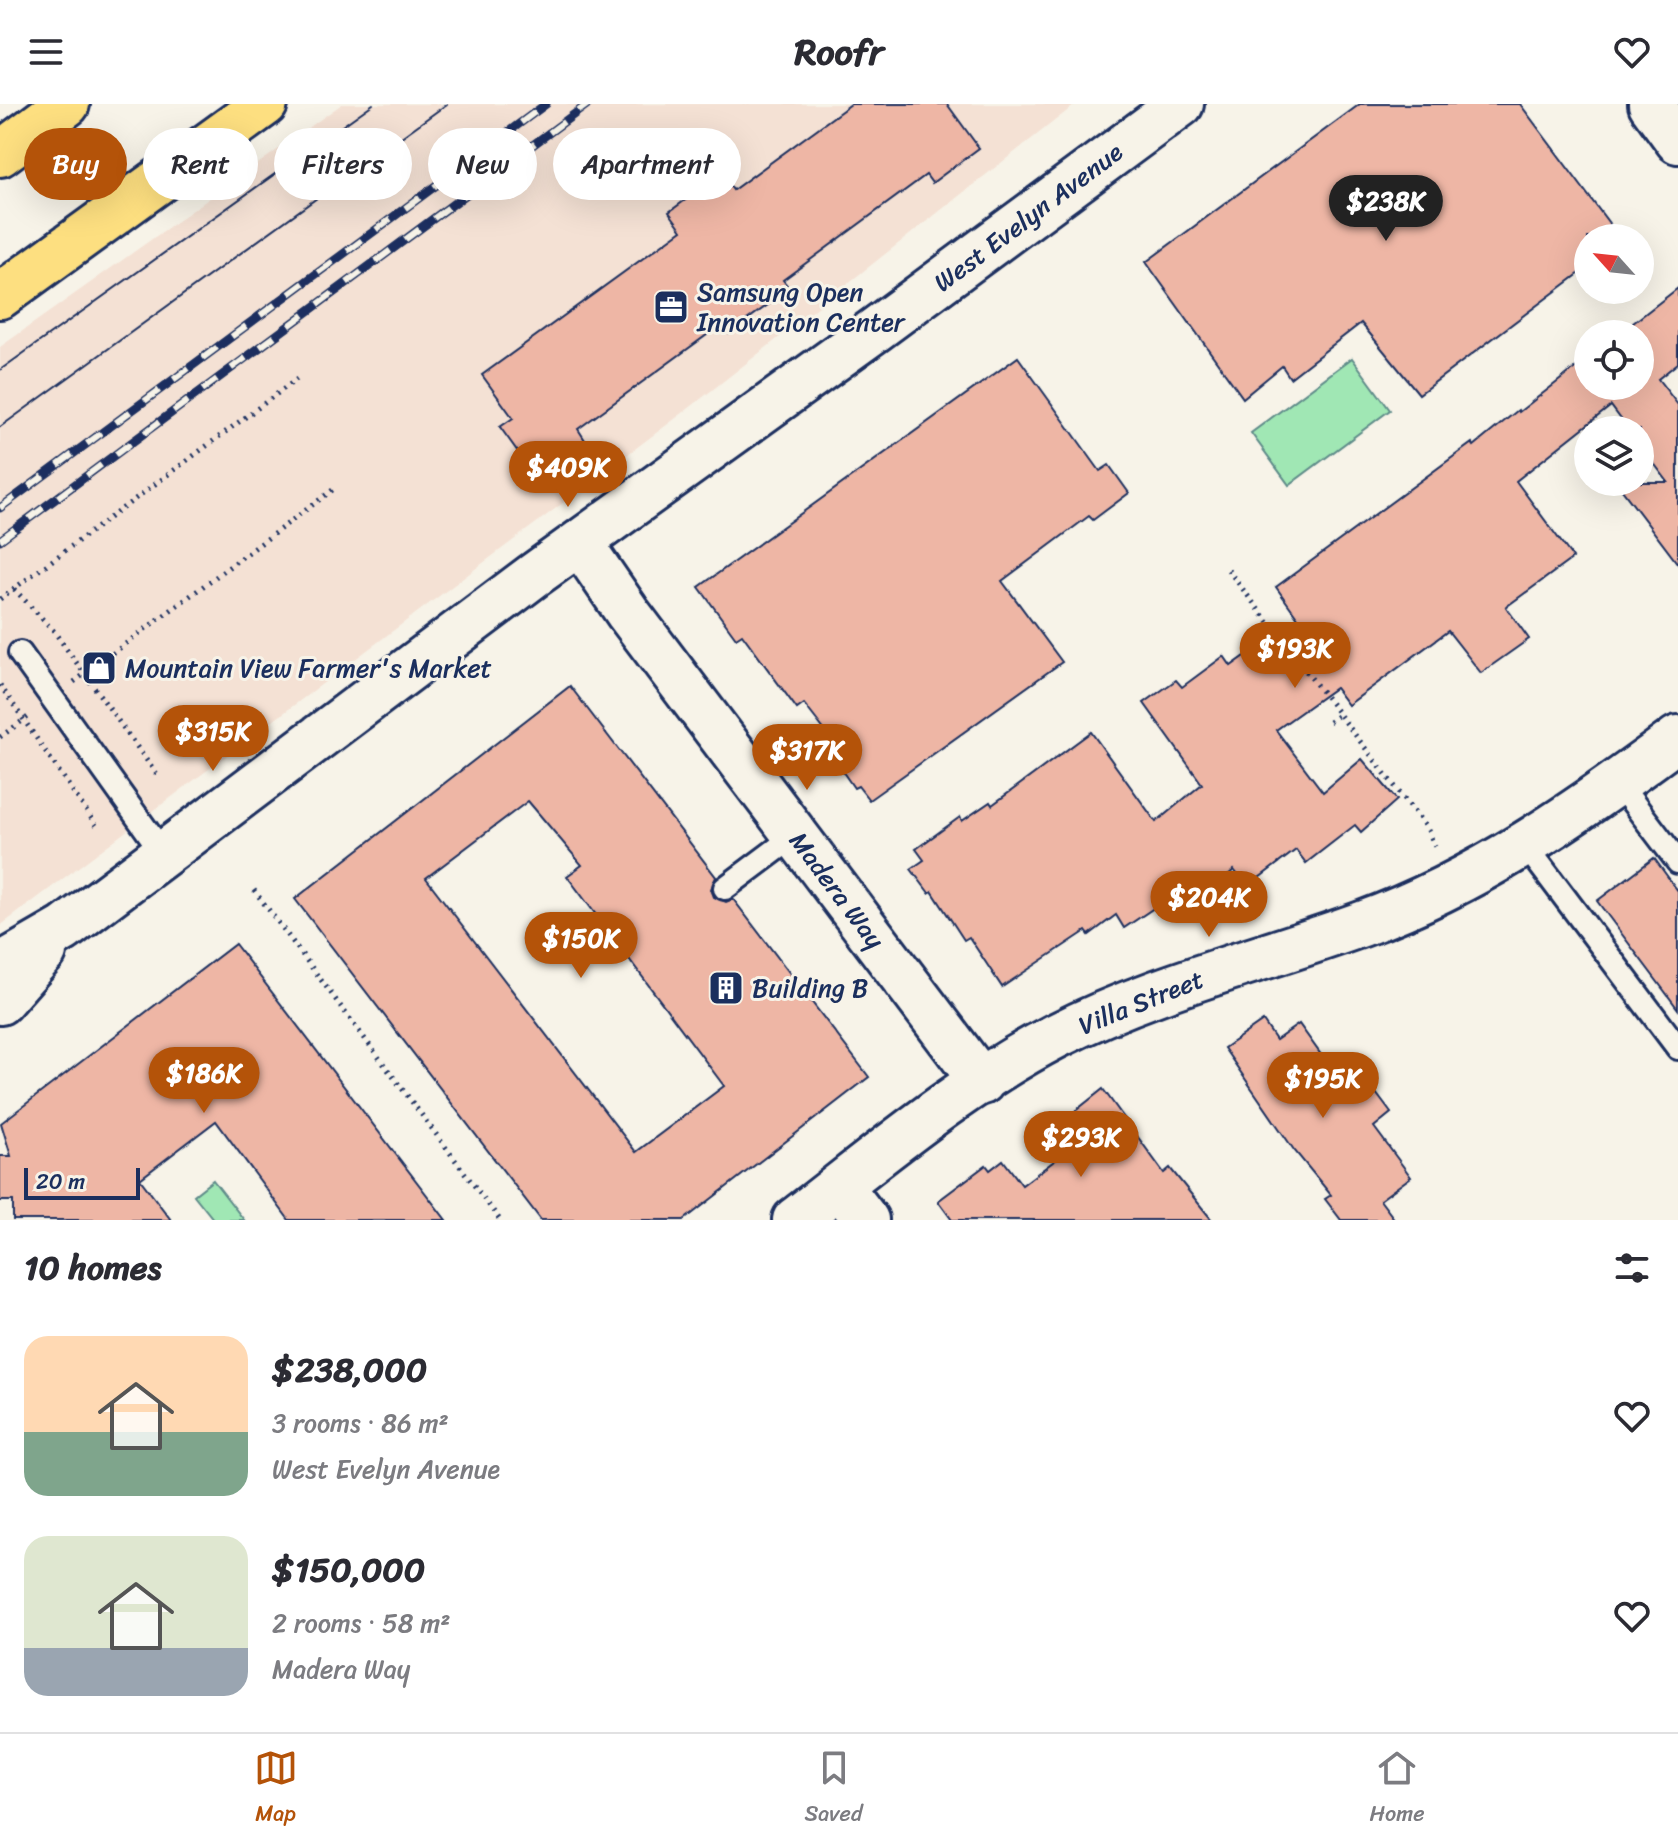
<!DOCTYPE html>
<meta charset="utf-8">
<style>
body{margin:0;font-family:Sriracha,sans-serif;background:#f2f2f3;color:#2b2b33;height:100vh;display:flex;flex-direction:column;font-size:30px;white-space:nowrap}
*{box-sizing:border-box;margin:0}
p{font-size:26px;color:#7c7c81}
.icon{flex:none;width:44px;height:44px;fill:none;stroke:currentColor;stroke-width:2;stroke-linecap:round;stroke-linejoin:round}
.map{position:relative;height:1116px;overflow:hidden}
.sheet{display:flex;flex-direction:column;background:#fff;flex:1}
.sheet>*{flex:none}
.hud{position:absolute;left:24px;top:24px;width:800px;height:72px;display:flex;gap:16px}
.needle{width:52px;rotate:297deg}
.tools{position:absolute;left:1574px;top:120px;display:grid;gap:16px}
.tools a{display:grid;place-items:center;width:80px;height:80px;border-radius:50%;background:#fff;box-shadow:0 8px 32px #0002;font-size:40px}
.scale{position:absolute;left:24px;bottom:20px;width:116px;box-sizing:border-box;padding-left:8px;border:4px solid #1b2f5e;border-top:0;font-size:22px;line-height:28px;white-space:nowrap;color:#1b2f5e;-webkit-text-stroke:6px #f7f3e8;paint-order:stroke}
.price{position:absolute;translate:-50% -68px;padding:0 18px;border-radius:28px;background:#b45309;color:#fff;font-size:26px;line-height:52px;filter:drop-shadow(0 2px 4px #0008)}
.price::after{content:'';position:absolute;left:50%;top:48px;width:24px;height:18px;margin-left:-12px;background:inherit;clip-path:polygon(0 0,100% 0,50% 100%)}
.price.current{background:#222;color:#fff}
ul{padding:0;list-style:none}
li{display:flex;align-items:center;gap:24px;height:200px;padding:0 24px}
li span{display:grid;place-items:center;flex:none;width:224px;height:160px;border-radius:24px;color:#555}
li>.icon{margin-inline-start:auto}
span .icon{width:96px;height:96px;fill:#fffc;stroke-width:1}
li b{font-size:34px}
h2{display:flex;justify-content:space-between;align-items:center;height:96px;padding:0 24px;font-size:34px}
.pill{padding:0 28px;border-radius:36px;background:#fff;box-shadow:0 8px 32px #0002;font-size:28px;line-height:72px}
.pill.current{background:#b45309;color:#fff}
header{display:flex;justify-content:space-between;align-items:center;height:104px;padding:0 24px;background:#fff;font-size:36px;font-weight:700}
.menu{display:flex;justify-content:space-around;align-items:center;height:112px;border-top:2px solid #e1e1e2;background:#fff;font-size:22px;color:#7c7c81}
.menu a{display:grid;justify-items:center;gap:4px}
.menu .current{color:#b45309}
.map>svg:first-child{display:block}
.built{fill:#f4e1d4}
.green{fill:#a0e7b4;stroke:#5e8b89;stroke-width:2}
.building{fill:#eeb6a5;stroke:#1b2f5e;stroke-width:2;fill-rule:evenodd}
.lines{fill:none;stroke-linecap:round;stroke-linejoin:round}
.service-casing{stroke:#1b2f5e;stroke-width:28}
.minor-casing{stroke:#1b2f5e;stroke-width:50}
.tertiary-casing{stroke:#1b2f5e;stroke-width:50}
.secondary-casing{stroke:#1b2f5e;stroke-width:50}
.trunk-casing{stroke:#1b2f5e;stroke-width:50}
.path{stroke:#1b2f5e;stroke-width:5;stroke-dasharray:2 6;stroke-linecap:butt}
.service{stroke:#f7f3e8;stroke-width:22}
.minor{stroke:#f7f3e8;stroke-width:44}
.tertiary{stroke:#f7f3e8;stroke-width:44}
.secondary{stroke:#f7f3e8;stroke-width:44}
.trunk{stroke:#fddf80;stroke-width:44}
.tram{stroke:#1b2f5e;stroke-width:2}
.rail-casing{stroke:#1b2f5e;stroke-width:9}
.rail{stroke:#f7f3e8;stroke-width:6;stroke-dasharray:18;stroke-linecap:butt}
.labels{text-anchor:middle;stroke-width:6;stroke-linejoin:round;paint-order:stroke}
.street-label{font-size:26px;fill:#1b2f5e;stroke:#f7f3e8}
.poi-label{font-size:26px;fill:#1b2f5e;stroke:#f7f3e8;text-anchor:start}
</style>
<header><svg class="icon" aria-label="menu" viewBox="0 0 24 24"><path d="M4 6h16M4 12h16M4 18h16"/></svg>Roofr<svg class="icon" aria-label="heart" viewBox="0 0 24 24"><path d="M12 20l-8-8c-3-5 5-10 8-4 3-6 11-1 8 4z"/></svg></header>
<div class="map">
<svg width="1678" height="1116" viewBox="0 0 1678 1116">
<rect width="100%" height="100%" fill="#f7f3e8"/>
<filter id="ink" filterUnits="userSpaceOnUse"><feTurbulence type="fractalNoise" baseFrequency=".0125" numOctaves="2"/><feDisplacementMap in="SourceGraphic" scale="16" xChannelSelector="R" yChannelSelector="G"/><feConvolveMatrix kernelMatrix="1 2 1 2 8 2 1 2 1" color-interpolation-filters="sRGB"/></filter>
<g filter="url(#ink)">
<polygon class="built" points="342,0 1076,0 688,305 0,822 0,243"/>
<g class="green">
<polygon points="1352,254 1390,306 1289,381 1251,329"/>
<polygon points="213,1076 244,1116 214,1116 194,1091"/>
</g>
<g class="building">
<polygon points="851,0 947,0 979,44 932,79 926,71 783,176 790,185 729,229 722,220 578,325 585,336 536,373 500,323 513,314 482,271 682,126 669,108 721,70 733,86"/>
<polygon points="1360,0 1520,0 1620,134 1588,134 1588,163 1419,290 1361,219 1290,274 1282,262 1243,294 1146,158"/>
<polygon points="1678,184 1678,259 1658,275 1678,301 1678,460 1616,378 1668,378 1640,341 1640,326 1629,326 1611,302 1516,377 1573,454 1506,503 1529,535 1481,569 1448,527 1348,601 1335,584 1276,626 1323,688 1362,655 1397,696 1361,728 1355,721 1306,759 1296,746 1247,783 1234,766 1201,794 1196,788 1183,798 1176,789 1124,824 1116,811 1089,831 1086,827 1002,883 969,833 964,836 932,787 929,789 911,765 924,756 916,745 960,713 962,717 990,698 992,701 1091,628 1156,718 1202,680 1144,599 1176,576 1182,583 1224,552 1231,562 1298,514 1276,483 1472,339 1474,342 1518,306 1519,308 1588,254 1588,282 1640,282 1640,230 1619,230"/>
<polygon points="1018,253 1100,367 1109,361 1129,389 1093,416 1089,412 1002,477 1062,558 869,696 858,682 854,684 838,661 846,654 804,600 797,605 742,530 736,534 699,483"/>
<path d="M570 582 716 773 711 785 714 793 726 798 733 795 869 973 684 1116H541L295 795ZM528 697 582 761 567 772 724 982 636 1048 426 774Z"/>
<polygon points="1654,754 1678,787 1678,905 1597,797"/>
<polygon points="235,840 446,1116 289,1116 216,1017 140,1075 171,1116 13,1116 13,1097 0,1097 0,1052 11,1052 1,1019"/>
<polygon points="1263,917 1276,936 1299,920 1347,987 1364,973 1391,1009 1374,1023 1411,1073 1380,1096 1395,1116 1341,1116 1325,1095 1331,1091 1294,1046 1224,944"/>
<polygon points="1103,985 1164,1069 1170,1064 1212,1116 952,1116 938,1097 986,1061 990,1066 1003,1056 1022,1081 1070,1045 1054,1024"/>
</g>
<g class="lines">
<defs>
<g id="service">
<polyline points="20,549 163,749"/>
<polyline points="1618,679 1678,758"/>
<polyline points="1526,742 1678,944"/>
<polyline points="725,784 797,730"/>
</g>
<g id="minor">
<polyline points="580,439 628,509 982,978"/>
<polyline points="840,1082 866,1116"/>
<path d="M795 1116C878 1052 963 980 1056 932 1154 882 1260 857 1362 820 1480 777 1578 708 1678 634"/>
</g>
<polyline id="tertiary" points="1651,0 1678,37"/>
<g id="secondary">
<polyline points="0,862 64,825 533,472 875,226 1181,0"/>
<polyline points="0,898 44,848"/>
</g>
<g id="trunk">
<polyline points="0,50 67,0"/>
<polyline points="0,192 265,0"/>
</g>
</defs>
<use href="#service" class="service-casing"/>
<use href="#minor" class="minor-casing"/>
<use href="#tertiary" class="tertiary-casing"/>
<use href="#secondary" class="secondary-casing"/>
<use href="#trunk" class="trunk-casing"/>
<g class="path">
<polyline points="1228,466 1427,724 1436,745"/>
<polyline points="14,485 53,526 160,675"/>
<polyline points="0,495 297,275"/>
<polyline points="74,578 334,385"/>
<polyline points="0,581 98,724"/>
<polyline points="1329,618 1340,610"/>
<polyline points="0,633 28,613"/>
<polyline points="254,786 500,1116"/>
</g>
<use href="#service" class="service"/>
<use href="#minor" class="minor"/>
<use href="#tertiary" class="tertiary"/>
<use href="#secondary" class="secondary"/>
<use href="#trunk" class="trunk"/>
<g class="tram">
<polyline points="0,266 373,0"/>
<polyline points="0,323 447,0"/>
</g>
<defs>
<g id="rail">
<polyline points="0,404 546,0"/>
<polyline points="0,436 588,0"/>
</g>
</defs>
<use href="#rail" class="rail-casing"/>
<use href="#rail" class="rail"/>
</g>
</g>
<defs>
<symbol id="office-square" viewBox="-11 -11 22 22"><rect x="-9" y="-9" width="18" height="18" rx="4" fill="#1b2f5e" stroke="#f7f3e8"/><path d="M-6-3h4V-5.5h4V-3h4V5H-6ZM-1-4.5V-3h2v-1.5ZM-6 0V1H6V0Z" fill="#fff"/></symbol>
<symbol id="shop-square" viewBox="-11 -11 22 22"><rect x="-9" y="-9" width="18" height="18" rx="4" fill="#1b2f5e" stroke="#f7f3e8"/><path d="M-5-2.5h2.3a2.7 3.5 0 0 1 5.4 0H5L5.5 6h-11ZM-1.5-2.5h3a1.5 2.3 0 0 0-3 0Z" fill="#fff"/></symbol>
<symbol id="building-square" viewBox="-11 -11 22 22"><rect x="-9" y="-9" width="18" height="18" rx="4" fill="#1b2f5e" stroke="#f7f3e8"/><path d="M-4-6H4V6H1V3H-1V6H-4ZM-2.5-4.3h1.7v1.8h-1.7ZM.8-4.3h1.7v1.8H.8ZM-2.5-1h1.7V.8h-1.7ZM.8-1h1.7V.8H.8Z" fill="#fff"/></symbol>
</defs>
<g fill-rule="evenodd">
<use href="#office-square" x="651" y="183" width="40" height="40"/>
<use href="#shop-square" x="79" y="544" width="40" height="40"/>
<use href="#building-square" x="706" y="864" width="40" height="40"/>
</g>
<g class="labels">
<g class="street-label">
<text transform="translate(1028 113) rotate(-37)" y="9">West Evelyn Avenue</text>
<text transform="translate(837 786) rotate(53)" y="9">Madera Way</text>
<text transform="translate(1141 898) rotate(-22)" y="9">Villa Street</text>
</g>
<g class="poi-label">
<text x="697" y="197">Samsung Open<tspan x="697" dy="30">Innovation Center</tspan></text>
<text x="125" y="573">Mountain View Farmer's Market</text>
<text x="752" y="893">Building B</text>
</g>
</g>
</svg>
<div class="tools">
<a><svg class="needle" viewBox="-14 -14 28 28"><path d="M0-13l5 13h-10z" fill="#e53935"/><path d="M0 13l5-13h-10z" fill="#7c7c81"/></svg></a>
<a><svg class="icon" aria-label="locate" viewBox="0 0 24 24"><circle cx="12" cy="12" r="6"/><path d="M12 2v4M12 18v4M2 12h4M18 12h4"/></svg></a>
<a><svg class="icon" aria-label="layers" viewBox="0 0 24 24"><path d="M12 4l9 5-9 5-9-5zM3 14l9 5 9-5"/></svg></a>
</div>
<div class="scale">20 m</div>
<b class="price current" style="left:1386px;top:139px">$238K</b>
<b class="price" style="left:568px;top:405px">$409K</b>
<b class="price" style="left:1295px;top:586px">$193K</b>
<b class="price" style="left:213px;top:669px">$315K</b>
<b class="price" style="left:807px;top:688px">$317K</b>
<b class="price" style="left:1209px;top:835px">$204K</b>
<b class="price" style="left:581px;top:876px">$150K</b>
<b class="price" style="left:204px;top:1011px">$186K</b>
<b class="price" style="left:1323px;top:1016px">$195K</b>
<b class="price" style="left:1081px;top:1075px">$293K</b>
<div class="hud">
<a class="pill current">Buy</a>
<a class="pill">Rent</a>
<a class="pill">Filters</a>
<a class="pill">New</a>
<a class="pill">Apartment</a>
</div>
</div>
<section class="sheet">
<h2>10 homes<svg class="icon" aria-label="filters" viewBox="0 0 24 24"><path d="M4 7h16M4 17h16"/><circle cx="9" cy="7" r="2"/><circle cx="15" cy="17" r="2"/></svg></h2>
<ul>
<li><span style="background:linear-gradient(#ffd9b3 60%,#7fa58c 0)"><svg class="icon" aria-label="home" viewBox="0 0 24 24"><path d="M3 11l9-7 9 7M6 9v11h12V9"/></svg></span><div><b>$238,000</b><p>3 rooms · 86 m²</p><p>West Evelyn Avenue</p></div><svg class="icon" aria-label="heart" viewBox="0 0 24 24"><path d="M12 20l-8-8c-3-5 5-10 8-4 3-6 11-1 8 4z"/></svg></li>
<li><span style="background:linear-gradient(#dfe7d0 70%,#9aa5b1 0)"><svg class="icon" aria-label="home" viewBox="0 0 24 24"><path d="M3 11l9-7 9 7M6 9v11h12V9"/></svg></span><div><b>$150,000</b><p>2 rooms · 58 m²</p><p>Madera Way</p></div><svg class="icon" aria-label="heart" viewBox="0 0 24 24"><path d="M12 20l-8-8c-3-5 5-10 8-4 3-6 11-1 8 4z"/></svg></li>
</ul>
</section>
<nav class="menu">
<a class="current"><svg class="icon" aria-label="map" viewBox="0 0 24 24"><path d="M3 6l6-2 6 2 6-2v14l-6 2-6-2-6 2zM9 4v14M15 6v14"/></svg>Map</a>
<a><svg class="icon" aria-label="saved" viewBox="0 0 24 24"><path d="M7 4h10v16l-5-4-5 4z"/></svg>Saved</a>
<a><svg class="icon" aria-label="home" viewBox="0 0 24 24"><path d="M3 11l9-7 9 7M6 9v11h12V9"/></svg>Home</a>
</nav>
